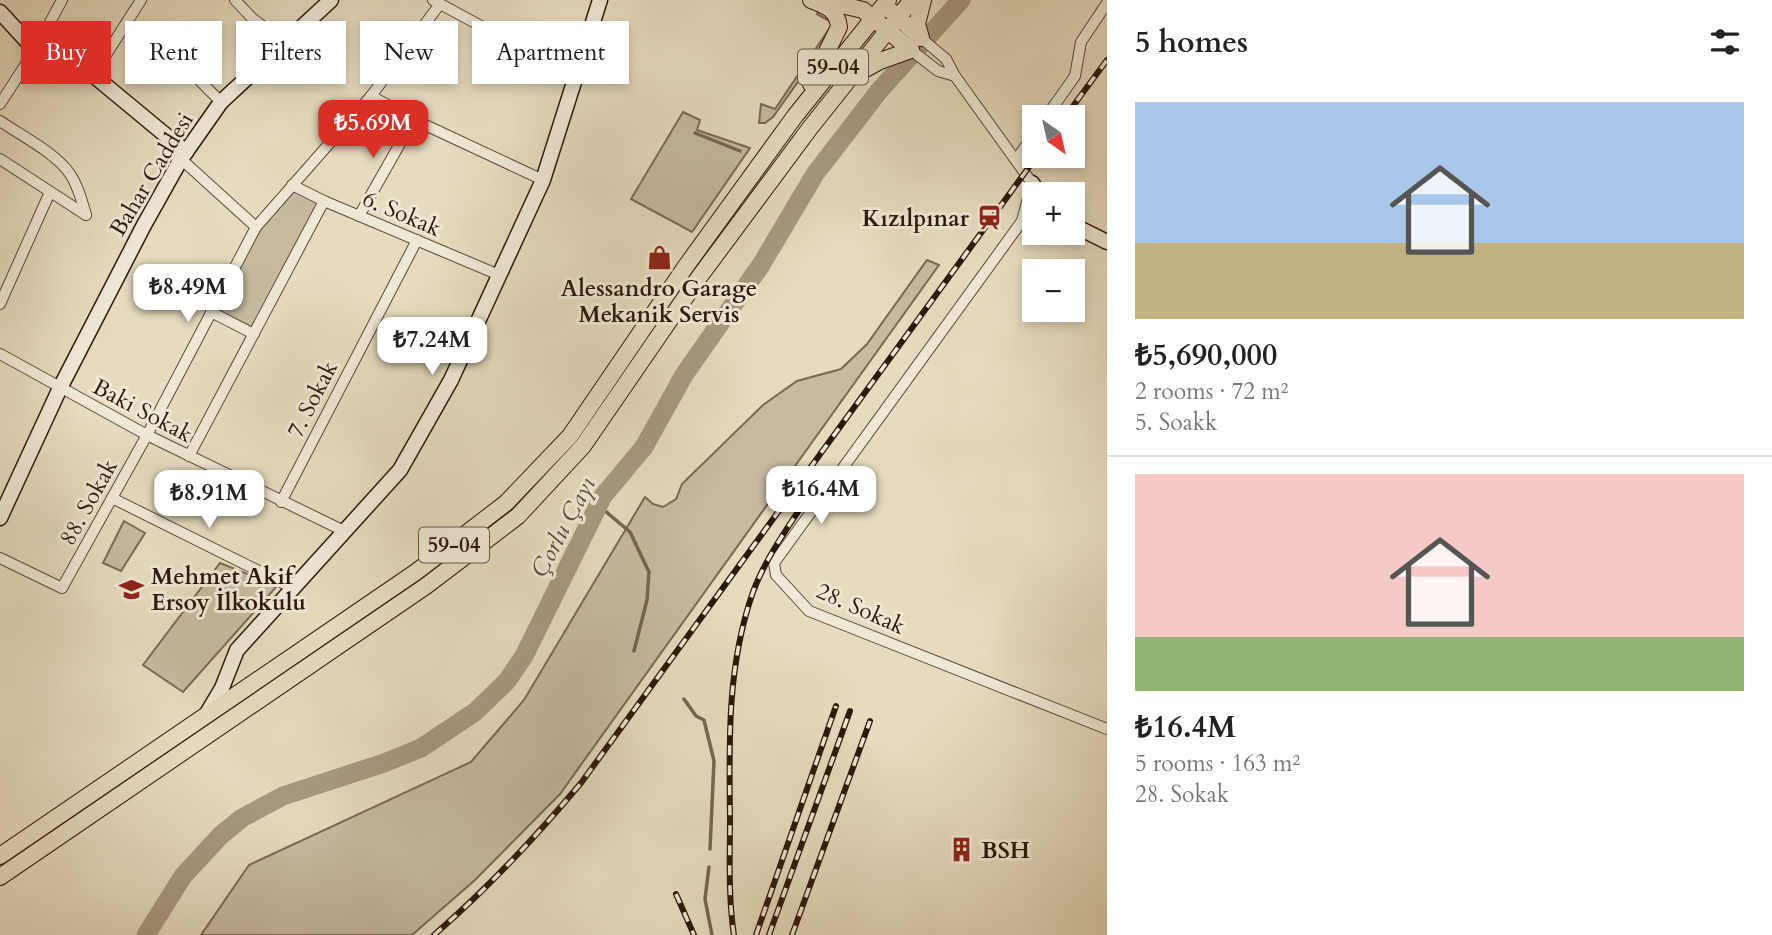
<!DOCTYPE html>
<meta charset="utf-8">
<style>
body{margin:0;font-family:Cardo,serif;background:#f2f2f2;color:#222;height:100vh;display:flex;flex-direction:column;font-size:26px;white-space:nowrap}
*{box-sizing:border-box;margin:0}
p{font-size:23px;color:#767676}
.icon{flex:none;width:38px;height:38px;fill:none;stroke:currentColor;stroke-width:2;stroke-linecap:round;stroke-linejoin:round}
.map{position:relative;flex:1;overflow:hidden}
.details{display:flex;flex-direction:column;background:#fff;width:665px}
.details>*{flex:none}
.banner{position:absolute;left:21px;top:21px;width:665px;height:63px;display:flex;gap:14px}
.needle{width:46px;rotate:146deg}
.controls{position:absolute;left:1022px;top:105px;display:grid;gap:14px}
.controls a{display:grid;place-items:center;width:63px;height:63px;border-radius:0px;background:#fff;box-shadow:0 4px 10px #0003;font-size:35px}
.price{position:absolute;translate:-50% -60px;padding:0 16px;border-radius:14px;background:#fff;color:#222;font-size:23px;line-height:46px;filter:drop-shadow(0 2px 4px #0008)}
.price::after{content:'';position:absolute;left:50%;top:42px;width:21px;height:16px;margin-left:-10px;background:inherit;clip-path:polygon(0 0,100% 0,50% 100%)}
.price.on{background:#d93025;color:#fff}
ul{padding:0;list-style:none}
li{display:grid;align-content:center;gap:14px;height:371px;padding:0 28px}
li+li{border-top:2px solid #e0e0e0}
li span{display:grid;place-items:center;height:217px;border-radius:0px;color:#555}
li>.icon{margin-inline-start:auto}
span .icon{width:126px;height:126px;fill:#fffc;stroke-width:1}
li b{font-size:30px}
h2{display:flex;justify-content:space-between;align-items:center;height:84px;padding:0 28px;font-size:30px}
.pill{padding:0 24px;border-radius:0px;background:#fff;box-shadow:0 4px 10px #0003;font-size:24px;line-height:63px}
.pill.on{background:#d93025;color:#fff}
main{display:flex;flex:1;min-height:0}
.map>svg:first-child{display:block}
.green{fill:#c6ba9f;stroke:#796954;stroke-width:2}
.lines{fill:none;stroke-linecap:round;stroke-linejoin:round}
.stream{stroke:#766550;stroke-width:3.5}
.river{stroke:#a79980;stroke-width:19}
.street-casing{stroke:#5a4936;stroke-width:12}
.secondary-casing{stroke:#2c1808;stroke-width:17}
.primary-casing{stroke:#2c1808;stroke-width:18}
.street{stroke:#efe8d5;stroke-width:10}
.secondary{stroke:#efe8d5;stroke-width:14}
.primary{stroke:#e6dbbe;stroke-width:16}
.rail-casing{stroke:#2c1808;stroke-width:6}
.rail{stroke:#efe8d5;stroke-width:3.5;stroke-dasharray:10;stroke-linecap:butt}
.labels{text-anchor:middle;stroke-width:6;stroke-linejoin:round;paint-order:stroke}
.shield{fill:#efe8d5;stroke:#665646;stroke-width:2}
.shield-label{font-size:21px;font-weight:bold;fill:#2c1808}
.street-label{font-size:23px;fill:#2c1808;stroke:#efe8d5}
.poi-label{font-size:23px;font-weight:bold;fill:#2c1808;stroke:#efe8d5;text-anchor:start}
.water-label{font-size:24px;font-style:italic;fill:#5d4c38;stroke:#efe8d5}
</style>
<main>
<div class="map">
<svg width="1107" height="935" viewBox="0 0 1107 935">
<rect width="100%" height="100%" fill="#e6dbbe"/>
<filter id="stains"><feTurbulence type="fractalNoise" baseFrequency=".00286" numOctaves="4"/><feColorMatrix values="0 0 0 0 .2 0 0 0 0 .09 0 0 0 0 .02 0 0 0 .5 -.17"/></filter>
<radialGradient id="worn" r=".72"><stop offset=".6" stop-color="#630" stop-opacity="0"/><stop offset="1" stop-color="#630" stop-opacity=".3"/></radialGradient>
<g class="green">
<polygon points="822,5 838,25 773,117 765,123 759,123 761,104 775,109 833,23 817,14"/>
<polygon points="683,112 700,120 697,130 750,148 692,232 631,199"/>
<polygon points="293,188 321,203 253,330 216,311 259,228"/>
<polygon points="927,260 939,265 560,794 475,880 412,935 201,935 249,865 471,762 524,700 645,497 653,504 663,507 676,499 682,484 763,405 797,381 841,369 867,344"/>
<polygon points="124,521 145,533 121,571 103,563"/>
<polygon points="220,563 277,586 183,692 143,665"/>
</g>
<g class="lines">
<g class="stream">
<polyline points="695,133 740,151"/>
<polyline points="598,505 630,532 649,572 647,600 634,651"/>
<polyline points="684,699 696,716 704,720 714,761 710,849"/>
<polyline points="709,867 705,899 712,935"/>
</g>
<polyline class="river" points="146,935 183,876 221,835 242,818 283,796 384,763 421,748 475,712 507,681 524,656 603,496 644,447 684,375 761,265 815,174 879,91 961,0"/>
<defs>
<g id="street">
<polyline points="235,0 252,18 284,42"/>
<polyline points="433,0 492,32 579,65"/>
<polyline points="126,24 188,69 221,102"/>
<polyline points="921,38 946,59 955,76 1032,183 1022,221 774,563 776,575 809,611 1107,729"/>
<polyline points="911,50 938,71 955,76"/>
<polyline points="93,75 141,0"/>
<polyline points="371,96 421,123 543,180"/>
<polyline points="0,104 35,50 62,0"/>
<polyline points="1046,117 1075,76 1081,42 1107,3"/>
<path d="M0 121C20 135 56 153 70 174 78 186 82 201 86 215"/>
<polyline points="0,159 86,215"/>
<polyline points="181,159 256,227"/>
<polyline points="1016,160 1034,134"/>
<polyline points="292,185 324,201 499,275"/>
<polyline points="359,216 414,119"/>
<polyline points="0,304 50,192"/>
<polyline points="211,312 254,334"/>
<polyline points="0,354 147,435 346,532"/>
<polyline points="189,456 324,201"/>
<polyline points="112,498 293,588"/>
<polyline points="281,502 417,240"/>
<polyline points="0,558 62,588 147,435 256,227 371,96 440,4"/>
</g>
<g id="secondary">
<polyline points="0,12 35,50 93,75 186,152"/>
<polyline points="1032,183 1039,194"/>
<polyline points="1073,225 1107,242"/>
<polyline points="0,518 60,388 144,225 181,159 221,102 331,0"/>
<polyline points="206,715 222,688 237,650 400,470 451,380 543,180 600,0"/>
</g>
<g id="primary">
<polyline points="824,1 863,10 911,50"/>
<polyline points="891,11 921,38"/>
<polyline points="921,38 917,24 923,0"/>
<polyline points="856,74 880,61 911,50"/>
<path d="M811 84 839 27C837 10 827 6 811 0"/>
<polyline points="0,856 416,572 506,503 570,436 686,266 795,116 888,0"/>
<polyline points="0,877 426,586 518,516 583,446 700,276 810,128 912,0"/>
</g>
</defs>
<use href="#street" class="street-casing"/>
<use href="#secondary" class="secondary-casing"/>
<use href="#primary" class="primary-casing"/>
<use href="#street" class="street"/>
<use href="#secondary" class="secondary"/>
<use href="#primary" class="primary"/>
<defs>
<g id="rail">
<polyline points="1065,117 1107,60"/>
<polyline points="676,894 694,935"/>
<path d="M434 935C488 888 535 838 581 783L1037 156"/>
<path d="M734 935C728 896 730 857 730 818 729 741 727 666 753 592 766 557 789 526 809 495"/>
<polyline points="756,935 836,706"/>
<polyline points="769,935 850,711"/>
<polyline points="792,935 870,721"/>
</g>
</defs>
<use href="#rail" class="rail-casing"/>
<use href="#rail" class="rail"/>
</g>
<defs>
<symbol id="station-bare" viewBox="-9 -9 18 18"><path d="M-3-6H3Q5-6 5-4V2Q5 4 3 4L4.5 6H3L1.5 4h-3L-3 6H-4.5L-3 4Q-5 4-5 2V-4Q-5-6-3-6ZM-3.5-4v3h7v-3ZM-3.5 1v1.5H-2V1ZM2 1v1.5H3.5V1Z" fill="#8f2418" stroke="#efe8d5" stroke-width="2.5" paint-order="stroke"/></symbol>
<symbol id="shop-bare" viewBox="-9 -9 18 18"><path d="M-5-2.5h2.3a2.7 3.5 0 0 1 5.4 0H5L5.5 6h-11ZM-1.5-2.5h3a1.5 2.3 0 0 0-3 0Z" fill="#8f2418" stroke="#efe8d5" stroke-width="2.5" paint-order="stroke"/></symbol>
<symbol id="school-bare" viewBox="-9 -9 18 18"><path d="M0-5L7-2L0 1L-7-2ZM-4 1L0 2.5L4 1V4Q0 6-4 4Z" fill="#8f2418" stroke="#efe8d5" stroke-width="2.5" paint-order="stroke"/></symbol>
<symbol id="building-bare" viewBox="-9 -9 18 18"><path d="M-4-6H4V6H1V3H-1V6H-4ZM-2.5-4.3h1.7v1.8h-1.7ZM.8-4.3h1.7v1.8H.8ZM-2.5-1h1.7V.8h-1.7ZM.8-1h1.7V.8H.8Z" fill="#8f2418" stroke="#efe8d5" stroke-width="2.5" paint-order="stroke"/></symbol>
</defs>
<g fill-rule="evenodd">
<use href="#station-bare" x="972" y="200" width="35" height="35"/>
<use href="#shop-bare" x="642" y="240" width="35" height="35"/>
<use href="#school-bare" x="114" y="572" width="35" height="35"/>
<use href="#building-bare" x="944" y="832" width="35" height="35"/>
</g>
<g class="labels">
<g class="shield">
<rect x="798" y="49.5" width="70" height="35" rx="5"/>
<rect x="419" y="527.5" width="70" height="35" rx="5"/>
</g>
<g class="shield-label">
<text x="833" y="74">59-04</text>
<text x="454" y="552">59-04</text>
</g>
<g class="street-label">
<text transform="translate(151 174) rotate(-59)" y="8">Bahar Caddesi</text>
<text transform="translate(402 213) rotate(23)" y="8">6. Sokak</text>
<text transform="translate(312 399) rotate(-63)" y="8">7. Sokak</text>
<text transform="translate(143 410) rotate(28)" y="8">Baki Sokak</text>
<text transform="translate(88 502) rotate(-61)" y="8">88. Sokak</text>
<text transform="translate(861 608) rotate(24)" y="8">28. Sokak</text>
</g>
<g class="poi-label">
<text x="969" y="226" text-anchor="end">Kızılpınar</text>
<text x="659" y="296" text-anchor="middle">Alessandro Garage<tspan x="659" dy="26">Mekanik Servis</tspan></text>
<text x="151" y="584">Mehmet Akif<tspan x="151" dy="26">Ersoy İlkokulu</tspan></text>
<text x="981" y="858">BSH</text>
</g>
<g class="water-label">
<text transform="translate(563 527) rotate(-62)" y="8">Çorlu Çayı</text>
</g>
</g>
<rect width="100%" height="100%" filter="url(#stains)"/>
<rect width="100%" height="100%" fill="url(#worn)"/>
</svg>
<div class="controls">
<a><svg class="needle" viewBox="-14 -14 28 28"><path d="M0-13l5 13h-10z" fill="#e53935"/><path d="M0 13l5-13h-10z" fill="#767676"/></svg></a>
<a>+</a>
<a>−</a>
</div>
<b class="price on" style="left:373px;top:160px">₺5.69M</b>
<b class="price" style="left:188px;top:324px">₺8.49M</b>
<b class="price" style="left:432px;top:377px">₺7.24M</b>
<b class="price" style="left:821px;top:526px">₺16.4M</b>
<b class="price" style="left:209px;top:530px">₺8.91M</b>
<div class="banner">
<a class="pill on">Buy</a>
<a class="pill">Rent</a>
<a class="pill">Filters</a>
<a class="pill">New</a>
<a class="pill">Apartment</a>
</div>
</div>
<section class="details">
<h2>5 homes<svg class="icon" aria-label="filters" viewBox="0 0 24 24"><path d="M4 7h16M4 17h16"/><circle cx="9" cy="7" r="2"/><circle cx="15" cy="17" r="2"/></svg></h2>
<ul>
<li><span style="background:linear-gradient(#a9c7e8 65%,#c2b280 0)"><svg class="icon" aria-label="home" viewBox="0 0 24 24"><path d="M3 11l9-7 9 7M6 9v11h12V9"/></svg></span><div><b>₺5,690,000</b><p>2 rooms · 72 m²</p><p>5. Soakk</p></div></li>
<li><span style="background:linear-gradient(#f6c9c9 75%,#8fb573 0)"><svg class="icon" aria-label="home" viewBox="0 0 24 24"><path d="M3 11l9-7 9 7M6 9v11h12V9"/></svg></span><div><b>₺16.4M</b><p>5 rooms · 163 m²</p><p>28. Sokak</p></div></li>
</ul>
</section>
</main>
